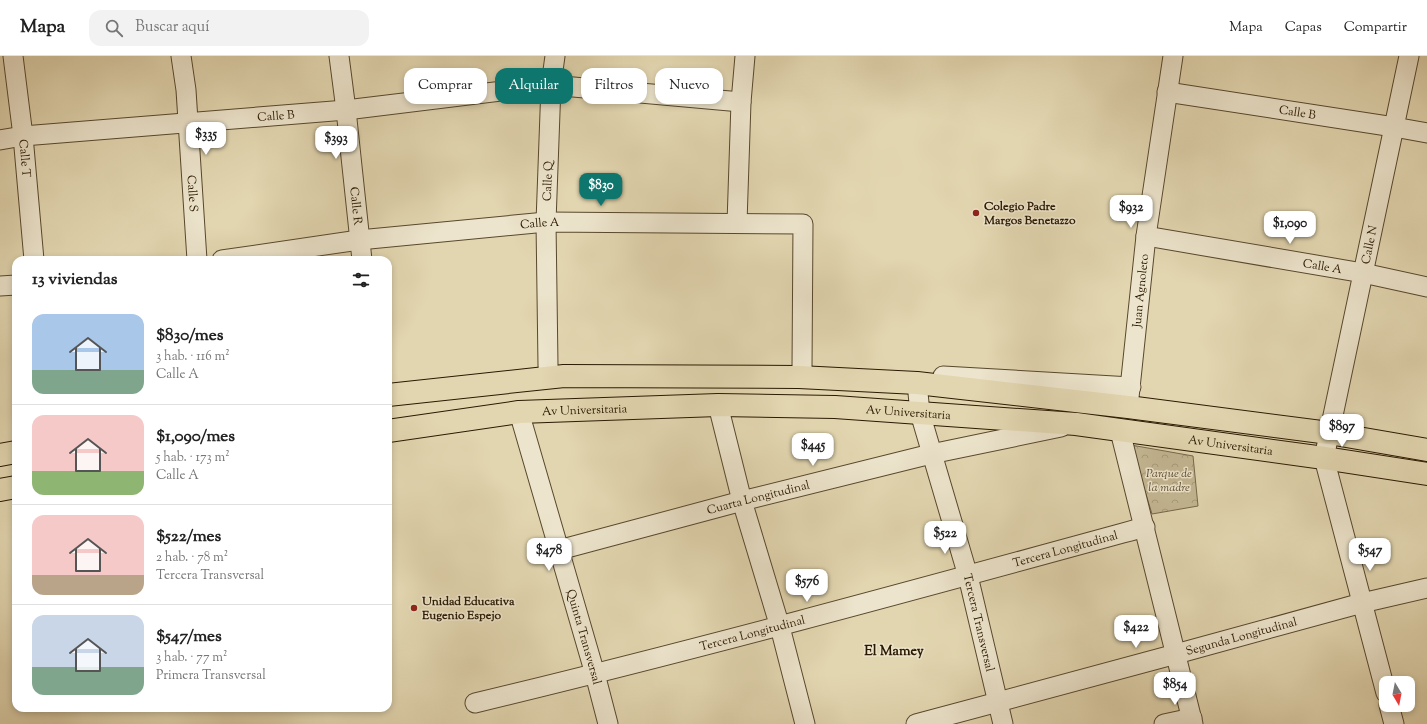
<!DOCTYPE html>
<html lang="es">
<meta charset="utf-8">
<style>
body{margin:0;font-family:"Sorts Mill Goudy",serif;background:#f2f2f2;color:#222;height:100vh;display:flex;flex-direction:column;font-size:15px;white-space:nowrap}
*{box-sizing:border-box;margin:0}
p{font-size:13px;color:#767676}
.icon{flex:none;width:22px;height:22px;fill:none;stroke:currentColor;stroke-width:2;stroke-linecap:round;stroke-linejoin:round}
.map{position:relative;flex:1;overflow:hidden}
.drawer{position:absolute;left:12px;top:200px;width:380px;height:456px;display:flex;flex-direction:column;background:#fff;border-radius:12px;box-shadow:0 2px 6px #0003}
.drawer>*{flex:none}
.top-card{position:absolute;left:404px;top:12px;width:380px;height:36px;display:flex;gap:8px}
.needle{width:26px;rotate:170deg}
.buttons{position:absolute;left:1379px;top:620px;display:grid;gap:8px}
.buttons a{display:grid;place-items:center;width:36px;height:36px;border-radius:8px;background:#fff;box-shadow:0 2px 6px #0003;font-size:20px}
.price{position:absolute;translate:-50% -34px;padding:0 9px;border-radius:8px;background:#fff;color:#222;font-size:13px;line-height:26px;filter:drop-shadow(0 1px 2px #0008)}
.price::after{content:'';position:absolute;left:50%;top:24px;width:12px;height:9px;margin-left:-6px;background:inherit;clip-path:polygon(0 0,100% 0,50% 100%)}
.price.active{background:#0f766e;color:#fff}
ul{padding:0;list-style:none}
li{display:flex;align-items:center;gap:12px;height:100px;padding:0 20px}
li+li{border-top:1px solid #e0e0e0}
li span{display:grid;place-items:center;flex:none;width:112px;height:80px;border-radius:12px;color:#555}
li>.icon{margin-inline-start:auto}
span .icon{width:48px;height:48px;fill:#fffc;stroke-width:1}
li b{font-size:17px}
h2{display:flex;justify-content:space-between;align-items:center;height:48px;padding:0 20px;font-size:17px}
.pill{padding:0 14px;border-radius:12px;background:#fff;box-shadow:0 2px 6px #0003;font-size:14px;line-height:36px}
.pill.active{background:#0f766e;color:#fff}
header{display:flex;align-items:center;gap:24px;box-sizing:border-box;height:56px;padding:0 20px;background:#fff;border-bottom:1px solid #e0e0e0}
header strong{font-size:19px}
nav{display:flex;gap:22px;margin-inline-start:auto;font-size:14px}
.search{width:280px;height:36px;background:#f2f2f2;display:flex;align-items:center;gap:10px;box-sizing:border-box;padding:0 14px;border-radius:12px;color:#767676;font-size:15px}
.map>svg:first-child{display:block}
.forest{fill:url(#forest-crowns);stroke:#76684a}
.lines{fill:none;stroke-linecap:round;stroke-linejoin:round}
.minor-casing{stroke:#58482d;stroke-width:21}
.highway-casing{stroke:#2a1901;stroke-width:24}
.minor{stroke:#ece4cc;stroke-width:19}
.highway{stroke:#e2d6b0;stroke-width:22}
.poi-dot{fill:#8f2418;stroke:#ece4cc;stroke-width:1.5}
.labels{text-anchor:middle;stroke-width:3;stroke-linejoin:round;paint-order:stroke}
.street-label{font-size:12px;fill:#2a1901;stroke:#ece4cc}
.poi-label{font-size:12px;font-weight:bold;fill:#2a1901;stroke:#ece4cc;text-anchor:start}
.park-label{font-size:12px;font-style:italic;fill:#58482c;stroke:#ece4cc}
.quarter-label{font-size:14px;font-weight:bold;fill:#2a1901;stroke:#ece4cc}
</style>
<header>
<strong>Mapa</strong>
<div class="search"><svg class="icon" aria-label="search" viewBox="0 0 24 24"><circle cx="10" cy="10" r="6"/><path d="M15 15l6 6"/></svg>Buscar aquí</div>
<nav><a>Mapa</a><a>Capas</a><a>Compartir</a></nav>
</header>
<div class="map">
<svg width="1427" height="668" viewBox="0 0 1427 668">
<defs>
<pattern id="forest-crowns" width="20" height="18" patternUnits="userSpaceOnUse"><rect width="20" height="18" fill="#c3b692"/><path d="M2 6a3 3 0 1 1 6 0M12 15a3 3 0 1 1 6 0" fill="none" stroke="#a89c7c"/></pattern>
</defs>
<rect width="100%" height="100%" fill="#e2d6b0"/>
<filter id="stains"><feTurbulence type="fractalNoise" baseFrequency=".005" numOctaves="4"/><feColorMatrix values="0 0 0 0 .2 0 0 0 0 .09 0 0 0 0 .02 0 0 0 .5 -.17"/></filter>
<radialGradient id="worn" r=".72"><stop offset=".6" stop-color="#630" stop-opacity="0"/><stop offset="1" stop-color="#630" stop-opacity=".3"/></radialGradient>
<polygon class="forest" points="1131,389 1193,400 1198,450 1152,458"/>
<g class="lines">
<defs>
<g id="minor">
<path id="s1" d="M13 0 23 80 34 204"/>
<path id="s2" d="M181 0 186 34 197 204"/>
<path id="s3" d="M339 0 346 54 362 204"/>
<path id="s4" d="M1167 36 1394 71 1427 77"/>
<path id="s5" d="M0 84 23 80 346 54 551 29 741 46"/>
<polyline points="737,167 741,46 745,0"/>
<path id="s6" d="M1146 180 1363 217 1427 231"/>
<path id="s7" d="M222 204 359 184 546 166 803 168 802 313 799 321"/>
<polyline points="0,230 16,229"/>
<polyline points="943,320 1131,331"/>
<path id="s8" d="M549 322 548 309 546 166 551 29 555 0"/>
<path id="s9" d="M917 327 920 357 968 520 1003 668"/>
<polyline points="718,349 742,445 780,571 805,668"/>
<path id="s10" d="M1128 351 1146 180 1173 0"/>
<path id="s11" d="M519 356 595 618 608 668"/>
<polyline points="1120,375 1193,668"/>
<path id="s12" d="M559 494 742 445 931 398 1061 371"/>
<path id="s13" d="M1386 637 1324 402 1409 0"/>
<path id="s14" d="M475 647C700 593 922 532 1145 471"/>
<polyline points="1389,649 1394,668"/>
<path id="s15" d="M916 668 1176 598 1362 547 1427 532"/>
<polyline points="1164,668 1192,662"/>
</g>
<g id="highway">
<polyline points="388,339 564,320 799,321 917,327 1128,351 1329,377 1427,394"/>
<path id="s16" d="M388 375 519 356 718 349 835 351 1076 368 1324 402 1427 418"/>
<polyline points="0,399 16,396"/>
<polyline points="0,434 16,431"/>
</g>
</defs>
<use href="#minor" class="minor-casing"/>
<use href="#highway" class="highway-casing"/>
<use href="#minor" class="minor"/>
<use href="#highway" class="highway"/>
</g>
<g class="poi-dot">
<circle cx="976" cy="157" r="4"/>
<circle cx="414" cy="552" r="4"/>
</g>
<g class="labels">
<g class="street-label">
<text dy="4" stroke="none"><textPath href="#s4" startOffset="132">Calle B</textPath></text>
<text dy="4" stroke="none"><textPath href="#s5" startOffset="277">Calle B</textPath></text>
<text dy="4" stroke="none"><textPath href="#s1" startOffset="103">Calle T</textPath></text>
<text dy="4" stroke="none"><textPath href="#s8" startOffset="197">Calle Q</textPath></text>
<text dy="4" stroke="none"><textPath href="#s2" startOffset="138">Calle S</textPath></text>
<text dy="4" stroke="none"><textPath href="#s3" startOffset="151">Calle R</textPath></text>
<text dy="4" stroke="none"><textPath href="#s7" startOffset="320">Calle A</textPath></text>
<text dy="4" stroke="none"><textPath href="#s13" startOffset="461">Calle N</textPath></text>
<text dy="4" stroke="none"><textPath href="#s6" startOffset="179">Calle A</textPath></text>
<text dy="4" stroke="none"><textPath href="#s10" startOffset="117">Juan Agnoleto</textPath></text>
<text dy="4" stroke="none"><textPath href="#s16" startOffset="198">Av Universitaria</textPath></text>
<text dy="4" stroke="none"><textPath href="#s16" startOffset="522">Av Universitaria</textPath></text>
<text dy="4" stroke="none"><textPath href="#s16" startOffset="846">Av Universitaria</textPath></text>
<text dy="4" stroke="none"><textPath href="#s12" startOffset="206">Cuarta Longitudinal</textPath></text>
<text dy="4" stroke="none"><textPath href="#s14" startOffset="610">Tercera Longitudinal</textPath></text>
<text dy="4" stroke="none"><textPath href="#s9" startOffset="248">Tercera Transversal</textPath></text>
<text dy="4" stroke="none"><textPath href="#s14" startOffset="286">Tercera Longitudinal</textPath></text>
<text dy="4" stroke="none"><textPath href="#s11" startOffset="234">Quinta Transversal</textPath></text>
<text dy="4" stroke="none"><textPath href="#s15" startOffset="337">Segunda Longitudinal</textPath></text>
</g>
<g class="poi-label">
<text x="984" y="154">Colegio Padre<tspan x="984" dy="14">Margos Benetazzo</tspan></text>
<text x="422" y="549">Unidad Educativa<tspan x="422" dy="14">Eugenio Espejo</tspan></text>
</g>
<g class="park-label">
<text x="1169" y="421">Parque de<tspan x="1169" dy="14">la madre</tspan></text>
</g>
<g class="quarter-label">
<text x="894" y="599">El Mamey</text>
</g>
</g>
<rect width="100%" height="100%" filter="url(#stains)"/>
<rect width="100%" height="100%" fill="url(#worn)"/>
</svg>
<div class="buttons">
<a><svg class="needle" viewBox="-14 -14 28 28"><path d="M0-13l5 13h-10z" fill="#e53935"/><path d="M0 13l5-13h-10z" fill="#767676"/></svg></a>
</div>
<b class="price" style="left:206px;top:100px">$335</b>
<b class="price" style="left:336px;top:104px">$393</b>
<b class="price active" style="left:601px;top:151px">$830</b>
<b class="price" style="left:1131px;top:173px">$932</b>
<b class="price" style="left:1290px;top:189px">$1,090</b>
<b class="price" style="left:1342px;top:392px">$897</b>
<b class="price" style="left:813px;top:411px">$445</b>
<b class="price" style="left:945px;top:499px">$522</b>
<b class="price" style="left:549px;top:516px">$478</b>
<b class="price" style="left:1370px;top:516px">$547</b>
<b class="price" style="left:807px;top:547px">$576</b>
<b class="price" style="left:1136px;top:593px">$422</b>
<b class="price" style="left:1175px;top:650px">$854</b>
<div class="top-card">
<a class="pill">Comprar</a>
<a class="pill active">Alquilar</a>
<a class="pill">Filtros</a>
<a class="pill">Nuevo</a>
</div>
<section class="drawer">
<h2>13 viviendas<svg class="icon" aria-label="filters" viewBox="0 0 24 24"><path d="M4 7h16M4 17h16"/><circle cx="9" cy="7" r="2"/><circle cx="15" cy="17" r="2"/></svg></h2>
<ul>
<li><span style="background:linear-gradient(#a9c7e8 70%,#7fa58c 0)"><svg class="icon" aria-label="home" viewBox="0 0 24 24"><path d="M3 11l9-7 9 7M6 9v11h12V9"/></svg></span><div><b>$830/mes</b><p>3 hab. · 116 m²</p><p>Calle A</p></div></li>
<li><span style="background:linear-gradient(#f6c9c9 70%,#8fb573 0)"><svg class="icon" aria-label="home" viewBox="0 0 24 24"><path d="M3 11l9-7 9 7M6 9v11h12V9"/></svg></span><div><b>$1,090/mes</b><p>5 hab. · 173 m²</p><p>Calle A</p></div></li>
<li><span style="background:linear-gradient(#f6c9c9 75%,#b9a48a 0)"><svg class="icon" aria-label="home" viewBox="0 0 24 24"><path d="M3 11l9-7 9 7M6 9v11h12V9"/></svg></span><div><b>$522/mes</b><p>2 hab. · 78 m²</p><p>Tercera Transversal</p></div></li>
<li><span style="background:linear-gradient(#c9d6e8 65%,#7fa58c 0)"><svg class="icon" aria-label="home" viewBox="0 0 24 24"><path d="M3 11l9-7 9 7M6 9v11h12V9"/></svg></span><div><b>$547/mes</b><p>3 hab. · 77 m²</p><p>Primera Transversal</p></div></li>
</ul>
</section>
</div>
